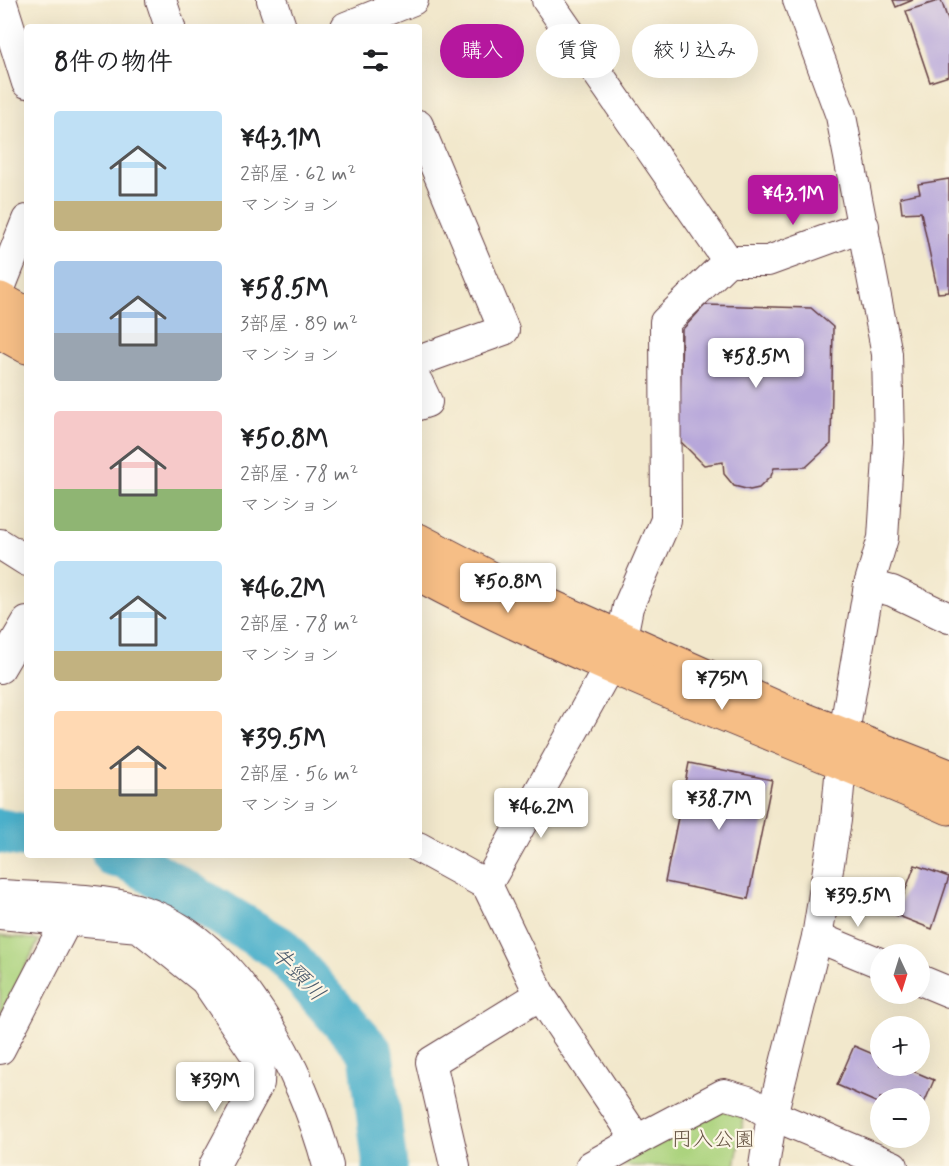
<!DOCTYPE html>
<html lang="ja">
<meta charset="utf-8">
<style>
body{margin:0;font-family:Mynerve,"Klee One",sans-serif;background:#f6f6f6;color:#202124;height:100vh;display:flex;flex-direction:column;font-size:22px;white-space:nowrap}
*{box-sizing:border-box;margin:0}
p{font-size:20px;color:#757577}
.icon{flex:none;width:33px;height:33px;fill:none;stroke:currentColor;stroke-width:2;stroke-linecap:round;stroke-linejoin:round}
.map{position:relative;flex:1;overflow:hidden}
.details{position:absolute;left:24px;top:24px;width:398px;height:834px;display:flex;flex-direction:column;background:#fff;border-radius:6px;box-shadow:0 6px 24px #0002}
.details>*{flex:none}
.banner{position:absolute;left:440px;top:24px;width:418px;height:54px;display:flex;gap:12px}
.needle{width:39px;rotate:176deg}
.buttons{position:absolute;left:870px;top:944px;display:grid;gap:12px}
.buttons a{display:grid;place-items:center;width:60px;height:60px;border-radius:50%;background:#fff;box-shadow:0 6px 24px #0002;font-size:30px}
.price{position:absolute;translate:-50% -51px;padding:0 14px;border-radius:6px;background:#fff;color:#222;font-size:20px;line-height:39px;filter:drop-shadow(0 2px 3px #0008)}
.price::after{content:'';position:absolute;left:50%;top:36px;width:18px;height:14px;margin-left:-9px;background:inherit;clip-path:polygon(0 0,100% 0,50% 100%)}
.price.on{background:#b5179e;color:#fff}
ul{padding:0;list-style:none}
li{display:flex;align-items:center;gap:18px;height:150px;padding:0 30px}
li span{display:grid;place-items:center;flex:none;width:168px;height:120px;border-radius:6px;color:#555}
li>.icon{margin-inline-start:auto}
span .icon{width:72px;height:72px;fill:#fffc;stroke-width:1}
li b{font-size:26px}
h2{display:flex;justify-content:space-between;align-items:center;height:72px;padding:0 30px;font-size:26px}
.pill{padding:0 21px;border-radius:27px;background:#fff;box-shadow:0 6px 24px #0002;font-size:21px;line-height:54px}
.pill.on{background:#b5179e;color:#fff}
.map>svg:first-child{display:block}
.green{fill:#acd37e;stroke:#7b7954;stroke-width:1.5}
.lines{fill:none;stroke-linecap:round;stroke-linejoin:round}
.river{stroke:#4bb0cb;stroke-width:45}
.building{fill:#b7a7da}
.minor-casing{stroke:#633d43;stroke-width:32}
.major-casing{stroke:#633d43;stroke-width:35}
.minor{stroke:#fff;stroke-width:30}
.major{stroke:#f6be86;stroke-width:33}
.labels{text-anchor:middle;stroke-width:4.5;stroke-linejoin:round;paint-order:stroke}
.park-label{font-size:21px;fill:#675544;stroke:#fcf5e5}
.water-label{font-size:22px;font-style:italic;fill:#4a596b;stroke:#fcf5e5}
</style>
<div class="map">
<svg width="949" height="1166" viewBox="0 0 949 1166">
<rect width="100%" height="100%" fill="#fcf5e5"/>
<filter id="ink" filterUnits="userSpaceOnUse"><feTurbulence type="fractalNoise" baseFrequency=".0167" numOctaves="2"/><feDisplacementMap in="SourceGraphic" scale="12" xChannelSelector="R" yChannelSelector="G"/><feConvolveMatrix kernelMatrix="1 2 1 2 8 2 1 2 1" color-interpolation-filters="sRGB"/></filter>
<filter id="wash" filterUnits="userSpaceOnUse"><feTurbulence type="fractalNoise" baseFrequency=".008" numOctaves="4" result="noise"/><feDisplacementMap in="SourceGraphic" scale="24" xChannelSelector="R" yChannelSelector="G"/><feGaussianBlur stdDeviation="1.35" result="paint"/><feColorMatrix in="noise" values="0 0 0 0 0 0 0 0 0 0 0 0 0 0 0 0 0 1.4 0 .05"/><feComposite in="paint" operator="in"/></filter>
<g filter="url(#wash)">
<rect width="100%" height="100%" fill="#f2e8cc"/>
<g class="green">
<polygon points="0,935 39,940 0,1016"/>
<polygon points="720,1107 744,1117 735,1166 617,1166"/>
</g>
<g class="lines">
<g class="river">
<polyline points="0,831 27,836"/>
<polyline points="114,855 126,857 279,948 371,1053 385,1166"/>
</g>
</g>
<g id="blocks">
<g class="building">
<polygon points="893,0 913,0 896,7"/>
<polygon points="941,0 949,23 949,76 930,82 906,11"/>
<polygon points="949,179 949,292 938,293 921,212 902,213 900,197 920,193 918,184"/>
<polygon points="705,305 811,308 833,327 831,444 806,467 774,468 771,476 759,488 750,490 734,486 724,474 723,462 704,465 679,440 682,330"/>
<polygon points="689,763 772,780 748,899 665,882"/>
<polygon points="915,865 949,877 932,929 896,915"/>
<polygon points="854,1046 880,1057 880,1065 899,1065 934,1080 920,1113 920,1098 880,1098 880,1104 837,1085"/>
</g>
</g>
</g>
<g filter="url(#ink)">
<use href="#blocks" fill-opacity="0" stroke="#633d43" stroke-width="1.5"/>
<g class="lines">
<defs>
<g id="minor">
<polyline points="1,0 27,83"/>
<polyline points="161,0 170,27"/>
<polyline points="272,0 281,27"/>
<polyline points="547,0 728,261"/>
<polyline points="346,27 413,0"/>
<polyline points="418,125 504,330 418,361"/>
<polyline points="0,288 27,220"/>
<polyline points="418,383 427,402 418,405"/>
<polyline points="0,544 27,561"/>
<polyline points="869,585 892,591 949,618"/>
<polyline points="0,668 27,622"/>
<polyline points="418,847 487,885 609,667 622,637 628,607 666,520 665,322 728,261 768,261 864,226"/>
<polyline points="487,885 540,995 637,1140 724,1094 748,1101 772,1115 893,1166"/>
<path d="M0 895C44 898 93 897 136 909 237 937 303 1072 328 1166"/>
<polyline points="0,914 139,927 205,980 260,1061 259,1083 214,1166"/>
<polyline points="817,937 880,963"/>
<polyline points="920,980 949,992"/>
<polyline points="0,1049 66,922"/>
<polyline points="455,1166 431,1062 540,995"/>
<polyline points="591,1166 637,1140"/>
<polyline points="764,1166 772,1115 817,937 836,820 844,733 869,585 883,538 889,442 887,354 841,116 798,0"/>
</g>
<g id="major">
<polyline points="0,299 27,314"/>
<polyline points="0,332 27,347"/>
<polyline points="418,540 508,587 791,714 949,776"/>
<path d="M418 574C589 666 771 731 949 808"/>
</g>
</defs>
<use href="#minor" class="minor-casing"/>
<use href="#major" class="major-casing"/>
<use href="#minor" class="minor"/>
<use href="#major" class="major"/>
</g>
</g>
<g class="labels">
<g class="park-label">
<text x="713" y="1146">円入公園</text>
</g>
<g class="water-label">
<text transform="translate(299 973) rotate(46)" y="8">牛頸川</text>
</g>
</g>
</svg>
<div class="buttons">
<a><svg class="needle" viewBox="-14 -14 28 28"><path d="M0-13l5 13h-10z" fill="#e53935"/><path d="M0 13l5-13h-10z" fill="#757577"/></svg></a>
<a>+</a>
<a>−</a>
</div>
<b class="price on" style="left:793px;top:226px">¥43.1M</b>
<b class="price" style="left:756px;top:389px">¥58.5M</b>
<b class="price" style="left:508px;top:614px">¥50.8M</b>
<b class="price" style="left:722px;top:711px">¥75M</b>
<b class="price" style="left:719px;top:831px">¥38.7M</b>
<b class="price" style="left:541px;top:839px">¥46.2M</b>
<b class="price" style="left:858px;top:928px">¥39.5M</b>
<b class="price" style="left:215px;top:1113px">¥39M</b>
<div class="banner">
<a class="pill on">購入</a>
<a class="pill">賃貸</a>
<a class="pill">絞り込み</a>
</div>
<section class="details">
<h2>8件の物件<svg class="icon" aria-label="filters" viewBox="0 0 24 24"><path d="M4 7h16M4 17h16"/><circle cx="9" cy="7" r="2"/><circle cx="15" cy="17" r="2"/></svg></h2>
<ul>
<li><span style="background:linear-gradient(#bfe0f5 75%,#c2b280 0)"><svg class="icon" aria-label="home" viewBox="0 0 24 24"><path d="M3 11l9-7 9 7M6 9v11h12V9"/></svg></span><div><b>¥43.1M</b><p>2部屋 · 62 m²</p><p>マンション</p></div></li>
<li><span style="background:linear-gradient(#a9c7e8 60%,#9aa5b1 0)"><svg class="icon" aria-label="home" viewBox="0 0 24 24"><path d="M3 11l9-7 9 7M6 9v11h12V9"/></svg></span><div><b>¥58.5M</b><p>3部屋 · 89 m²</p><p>マンション</p></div></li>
<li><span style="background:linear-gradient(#f6c9c9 65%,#8fb573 0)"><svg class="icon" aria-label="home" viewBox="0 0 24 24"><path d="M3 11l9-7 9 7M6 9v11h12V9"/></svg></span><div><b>¥50.8M</b><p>2部屋 · 78 m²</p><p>マンション</p></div></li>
<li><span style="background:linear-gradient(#bfe0f5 75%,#c2b280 0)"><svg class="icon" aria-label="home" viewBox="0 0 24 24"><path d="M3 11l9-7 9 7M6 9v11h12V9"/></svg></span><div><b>¥46.2M</b><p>2部屋 · 78 m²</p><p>マンション</p></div></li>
<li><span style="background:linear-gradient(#ffd9b3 65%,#c2b280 0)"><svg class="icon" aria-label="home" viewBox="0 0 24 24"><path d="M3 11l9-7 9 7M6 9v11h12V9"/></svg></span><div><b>¥39.5M</b><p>2部屋 · 56 m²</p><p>マンション</p></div></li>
</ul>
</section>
</div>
